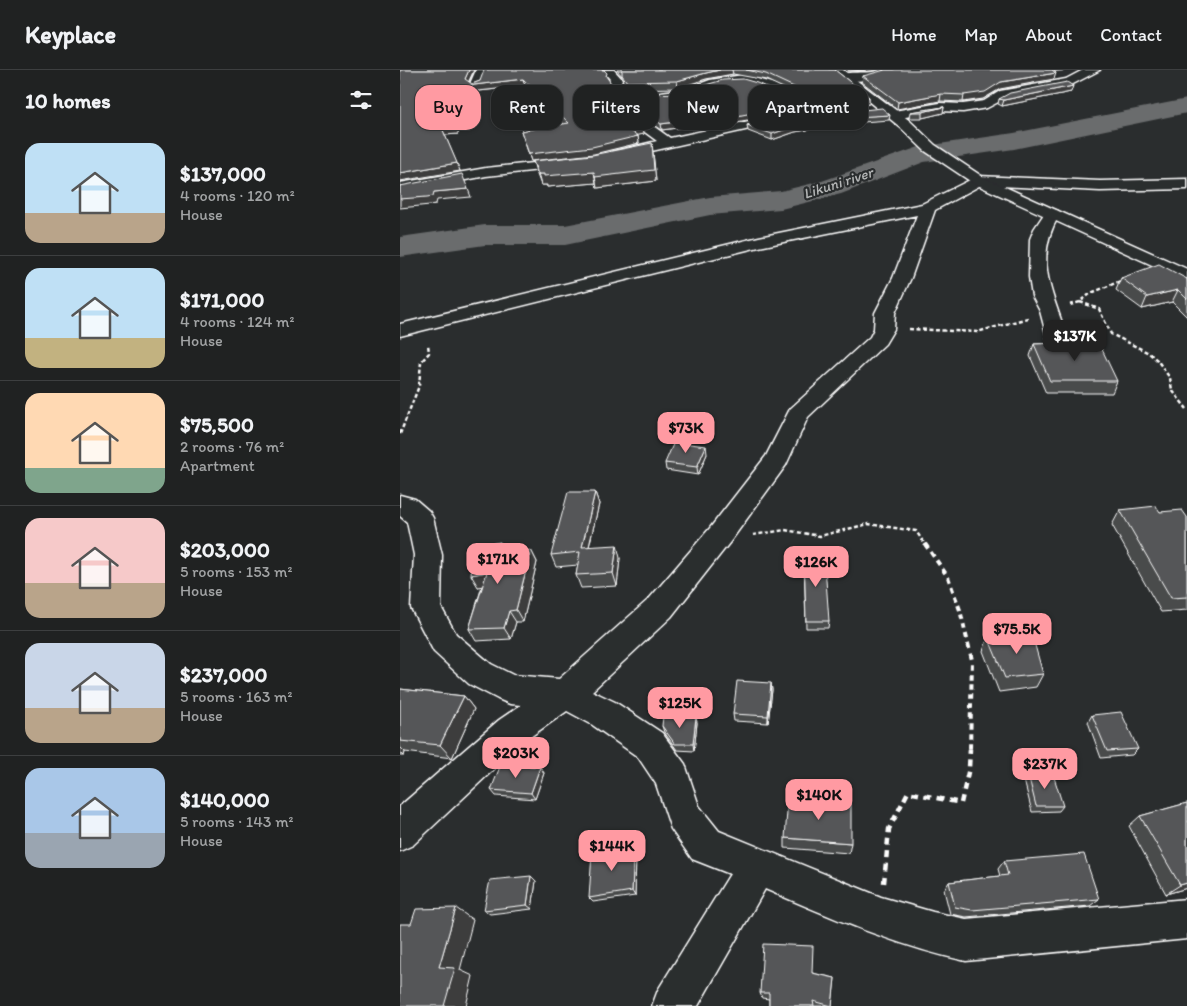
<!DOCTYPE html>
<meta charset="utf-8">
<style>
body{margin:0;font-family:Itim,sans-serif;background:#2d2f2f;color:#f1f3f6;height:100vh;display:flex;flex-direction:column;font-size:19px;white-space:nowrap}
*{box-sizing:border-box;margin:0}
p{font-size:16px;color:#a2a4a5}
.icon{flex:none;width:28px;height:28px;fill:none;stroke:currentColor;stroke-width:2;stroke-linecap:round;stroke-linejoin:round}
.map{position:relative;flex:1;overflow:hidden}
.side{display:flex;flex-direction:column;background:#202222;width:400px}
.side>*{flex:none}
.banner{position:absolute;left:15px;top:15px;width:475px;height:45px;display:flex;gap:10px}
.price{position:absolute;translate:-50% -42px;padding:0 11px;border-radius:10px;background:#ff9aa2;color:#111;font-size:16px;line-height:32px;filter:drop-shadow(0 1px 2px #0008)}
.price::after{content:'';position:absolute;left:50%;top:30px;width:15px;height:11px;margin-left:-8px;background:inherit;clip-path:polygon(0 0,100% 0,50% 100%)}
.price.current{background:#222;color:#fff}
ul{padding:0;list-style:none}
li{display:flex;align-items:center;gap:15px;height:125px;padding:0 25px}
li+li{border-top:1px solid #3d3f40}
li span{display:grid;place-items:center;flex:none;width:140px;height:100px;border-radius:15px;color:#555}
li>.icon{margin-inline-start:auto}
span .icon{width:60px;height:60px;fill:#fffc;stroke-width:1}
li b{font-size:21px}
h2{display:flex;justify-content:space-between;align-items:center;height:60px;padding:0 25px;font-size:21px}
.pill{padding:0 18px;border-radius:15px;background:#202222;box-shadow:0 1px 4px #0004,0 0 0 1px #3d3f40;font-size:18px;line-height:45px}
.pill.current{background:#ff9aa2;color:#111}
header{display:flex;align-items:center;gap:30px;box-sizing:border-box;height:70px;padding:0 25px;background:#202222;border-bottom:1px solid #3d3f40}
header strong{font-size:24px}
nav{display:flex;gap:28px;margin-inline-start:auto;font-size:18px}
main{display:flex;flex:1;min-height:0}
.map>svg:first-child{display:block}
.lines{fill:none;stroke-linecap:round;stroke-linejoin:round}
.river{fill:#6a6c6d;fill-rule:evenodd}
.minor-casing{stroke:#fff;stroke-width:3}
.tertiary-casing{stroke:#fff;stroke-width:3}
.path-far2{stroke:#fff;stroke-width:2.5;stroke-dasharray:4 2.5;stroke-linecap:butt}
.path-far1{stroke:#fff;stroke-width:4;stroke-dasharray:5.5 4.5;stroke-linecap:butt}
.path{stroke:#fff;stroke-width:4.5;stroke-dasharray:7 5.5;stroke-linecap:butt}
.minor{fill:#2a2d2e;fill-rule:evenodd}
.tertiary{fill:#2a2d2e;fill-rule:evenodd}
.wall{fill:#494b4c;stroke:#fff}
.shaded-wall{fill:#3c3d3e;stroke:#fff}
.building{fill:#555758;stroke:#fff}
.labels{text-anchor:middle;stroke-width:4.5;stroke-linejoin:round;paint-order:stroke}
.far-water-label{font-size:15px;font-style:italic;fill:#b4b6b6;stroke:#2a2d2e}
</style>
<header>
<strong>Keyplace</strong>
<nav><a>Home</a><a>Map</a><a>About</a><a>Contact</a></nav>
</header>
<main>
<section class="side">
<h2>10 homes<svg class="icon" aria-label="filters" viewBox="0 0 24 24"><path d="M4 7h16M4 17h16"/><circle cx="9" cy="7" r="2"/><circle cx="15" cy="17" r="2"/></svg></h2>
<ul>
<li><span style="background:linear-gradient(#bfe0f5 70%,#b9a48a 0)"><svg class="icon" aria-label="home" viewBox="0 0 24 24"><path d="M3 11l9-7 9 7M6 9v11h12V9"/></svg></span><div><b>$137,000</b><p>4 rooms · 120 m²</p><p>House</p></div></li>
<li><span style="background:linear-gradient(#bfe0f5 70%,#c2b280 0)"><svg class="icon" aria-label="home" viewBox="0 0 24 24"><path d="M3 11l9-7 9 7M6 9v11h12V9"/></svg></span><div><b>$171,000</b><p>4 rooms · 124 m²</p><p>House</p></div></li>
<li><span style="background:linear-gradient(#ffd9b3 75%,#7fa58c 0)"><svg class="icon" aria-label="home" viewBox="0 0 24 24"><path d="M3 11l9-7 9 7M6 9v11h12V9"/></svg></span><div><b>$75,500</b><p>2 rooms · 76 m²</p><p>Apartment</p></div></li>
<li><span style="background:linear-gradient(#f6c9c9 65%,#b9a48a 0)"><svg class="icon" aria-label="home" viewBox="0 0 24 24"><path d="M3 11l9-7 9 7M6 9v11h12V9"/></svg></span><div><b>$203,000</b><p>5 rooms · 153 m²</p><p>House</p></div></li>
<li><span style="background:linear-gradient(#c9d6e8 65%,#b9a48a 0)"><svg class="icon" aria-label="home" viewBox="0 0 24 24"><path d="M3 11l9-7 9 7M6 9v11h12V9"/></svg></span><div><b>$237,000</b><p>5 rooms · 163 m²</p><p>House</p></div></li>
<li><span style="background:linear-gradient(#a9c7e8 65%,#9aa5b1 0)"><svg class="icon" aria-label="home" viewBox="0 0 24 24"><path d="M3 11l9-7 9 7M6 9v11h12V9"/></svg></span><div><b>$140,000</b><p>5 rooms · 143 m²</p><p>House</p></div></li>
</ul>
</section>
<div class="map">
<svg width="787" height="936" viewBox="0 0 787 936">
<rect width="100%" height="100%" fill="#2a2d2e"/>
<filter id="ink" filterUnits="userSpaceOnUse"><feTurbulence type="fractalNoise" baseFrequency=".02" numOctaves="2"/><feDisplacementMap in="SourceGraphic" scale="10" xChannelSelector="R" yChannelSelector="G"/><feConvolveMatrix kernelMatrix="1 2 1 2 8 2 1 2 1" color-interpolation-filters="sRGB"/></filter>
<g filter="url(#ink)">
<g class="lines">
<polygon class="river" points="787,29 787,43 614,79 524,92 441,124 381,139 310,145 165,175 85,175 0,187 0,167 85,155 165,155 310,127 381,121 422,111 519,77 614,63"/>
<defs>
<g id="minor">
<polygon points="76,0 88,0 81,16 75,19 69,16"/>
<path d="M202 0H214L222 9 221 12 230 25 231 38 235 43 270 68 372 46 389 44 384 39 385 30C372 22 359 13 343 12 334 11 321 14 312 16 300 20 268 36 258 25L260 22 286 19 310 10 343 5 375 14 395 26 397 29 396 38 402 43 461 37 467 41 461 45 372 54 216 89 209 85 211 82 257 71 227 49 219 38 218 25 209 12 210 9Z"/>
<path d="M480 0H493C484 10 448 15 438 6 447 0 467 5 480 0Z"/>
<polygon points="683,0 700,0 673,14 608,27 587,38 563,42 540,41 494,49 488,45 494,41 540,33 563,34 584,31 600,21 666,9"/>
<polygon points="171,89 176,90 178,93 176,96 86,106 0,123 0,113 86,98"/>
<path d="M578 106 700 111 787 109V119L700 121 581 115 535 140 511 208 495 243 494 259 485 274 408 347 386 395 330 472 271 547 192 621 215 632 262 663 285 694 299 736 319 761 481 827 533 842 566 849 787 829V869L566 891C496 876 431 847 365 819L298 936H252L258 920 330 804 292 789 271 759 256 714 238 687 191 654 167 641 123 672 13 775 0 781V736L99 650 121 635 110 634 98 629 69 614 34 582 11 538 14 485 7 452 0 446V425L15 429 29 441 33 448 42 485 41 537 56 564 91 594 113 605 159 609 249 529 310 458 366 386 390 339 470 267 474 259 475 243 493 208 517 145 359 177 0 266V254L359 167 522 134Z"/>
<path d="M652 139 658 141 660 144C631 190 655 226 668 271L665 275 658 277 651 275 648 271 640 241 632 226 629 207 630 169 634 159 646 141Z"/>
</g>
<polygon id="tertiary" points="430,0 443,0 510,51 535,75 583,107 787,199 787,211 573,113 525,81 500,57"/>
</defs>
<use href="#minor" class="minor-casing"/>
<use href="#tertiary" class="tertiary-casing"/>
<g class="path-far2">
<polyline points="680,232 699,239 711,264 749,283 757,290 770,308 772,320 787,339"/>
<polyline points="670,235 680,232 691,223 723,210"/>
<polyline points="509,259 577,262 628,248"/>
<polyline points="0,364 19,316 21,292 29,283 28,274"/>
<polyline points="353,465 385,460 420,466 468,454 516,461 526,476"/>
</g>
<polyline class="path-far1" points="525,474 548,507 560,540 572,590 570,680"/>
<polyline class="path" points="484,813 489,759 508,722 561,733 569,698 570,679"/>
<use href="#minor" class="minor"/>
<use href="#tertiary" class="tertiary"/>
</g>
<g class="wall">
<polygon points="0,0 74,0 69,12 72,14 80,11 208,8 216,26 217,33 225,43 244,64 237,65 238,66 239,73 194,84 131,91 121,61 164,54 125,16 61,23 69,44 66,60 58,61 58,64 45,65 60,101"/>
<polygon points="217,0 435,0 469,27 469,34 403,41 398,37 398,28 396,24 366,10 333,4 306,9 278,18 228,19 223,12 222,6"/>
<polygon points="654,2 654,9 600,19 583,29 563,32 540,31 497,39 462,12 463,6"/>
<polygon points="671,22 602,36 598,34 599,29"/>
<polygon points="231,25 383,34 385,37 385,43 326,54 320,52 262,60 236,42 233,37"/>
<polygon points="544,37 543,43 522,48 509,48 510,42"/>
<polygon points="490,45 489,50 424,55 424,57 395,62 372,70 348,61 347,55 372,50"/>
<polygon points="253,83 256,111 197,118 196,113 147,117 147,115 141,115 136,102 133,91"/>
<polygon points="721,208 787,209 787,247 772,232 742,239 716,220"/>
<polygon points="657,271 717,311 712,323 646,323 630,286 634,274 656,273"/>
<polygon points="307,384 298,405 266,400 265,393"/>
<polygon points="195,422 199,434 189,477 220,488 217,516 181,518 176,505 178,495 156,497 151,485"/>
<polygon points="720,440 760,442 787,447 787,540 761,542 712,455"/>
<polygon points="131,480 137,492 123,552 116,552 111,569 76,571 69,559 82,516 78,517"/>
<polygon points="404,491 429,551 428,558 406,558"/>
<polygon points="588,567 643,604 636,617 599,622 583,581"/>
<polygon points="371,613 372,620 368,653 334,651 333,644"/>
<polygon points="0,619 64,626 74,639 52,688 5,682 4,686 0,686"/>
<polygon points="692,645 738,679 732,685 701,688 688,652"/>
<polygon points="296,647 297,653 294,681 277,680 264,662 262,656"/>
<polygon points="140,697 144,703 135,729 96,726 91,720"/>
<polygon points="628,704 663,736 659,741 632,742 624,710"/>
<polygon points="787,733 787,818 766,824 729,756 740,746"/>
<polygon points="385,768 451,773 449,783 385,778"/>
<polygon points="234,777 236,782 235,826 193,832 189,828"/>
<polygon points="604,791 699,829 690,836 566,847 550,844 544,820 549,812 600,806 598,799"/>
<polygon points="136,811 132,839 90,844 84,840"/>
<polygon points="412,903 435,908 432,936 369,936 369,929 362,928 360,923"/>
</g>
<g class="shaded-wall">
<polygon points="69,0 74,0 67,15 65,9"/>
<polygon points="320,0 332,0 333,4 306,9 278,18 277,11 306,3"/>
<polygon points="448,0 466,0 448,1"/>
<polygon points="645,0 672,0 644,2"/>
<polygon points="656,3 654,9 600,19 583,29 563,32 564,25 601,12"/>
<polygon points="123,9 125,16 60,23 58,17"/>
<polygon points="673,16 671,22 602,36 604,30"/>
<polygon points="541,24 540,31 497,39 498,32"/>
<polygon points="383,25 382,37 385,37 385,43 326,54 326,48"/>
<polygon points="469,27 469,34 403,41 403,34"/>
<polygon points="67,37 69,44 66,60 58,61 58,64 45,65 42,58 56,53"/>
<polygon points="544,37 543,43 522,48 522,42"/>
<polygon points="320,46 320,52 262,60 261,54"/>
<polygon points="424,51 424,57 395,62 372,70 372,64 395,56"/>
<polygon points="243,57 244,64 230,67 228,59"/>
<polygon points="238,66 239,73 194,84 131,91 129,84"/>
<polygon points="252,73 256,111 197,118 195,107"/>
<polygon points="57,93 60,101 0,111 0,103"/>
<polygon points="194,102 196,113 147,117 147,115 141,115 138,104"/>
<polygon points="68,119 71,127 37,130 36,134 30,135 0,138 0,129 34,122"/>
<polygon points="778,220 772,232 742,239 747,227"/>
<polygon points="306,376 307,384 298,405 297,397"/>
<polygon points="195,422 199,434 186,489 182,477"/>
<polygon points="100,472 106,484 105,498 99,486"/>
<polygon points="217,475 220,488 217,516 213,503"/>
<polygon points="131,480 137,492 123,552 116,540"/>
<polygon points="87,502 93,514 78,517 71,505"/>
<polygon points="109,541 116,552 111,569 104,558"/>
<polygon points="371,613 372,620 368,653 368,646"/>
<polygon points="64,626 74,639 52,688 40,675"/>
<polygon points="296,647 297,653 294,681 293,674"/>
<polygon points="0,677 5,682 4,686 0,682"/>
<polygon points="140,697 144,703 135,729 131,723"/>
<polygon points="234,777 236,782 235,826 232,821"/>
<polygon points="131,806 136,811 132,839 127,835"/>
<polygon points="787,813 787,818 766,824 780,815"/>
<polygon points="56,838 73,850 60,900 73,906 66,936 44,936 39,897"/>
</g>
<g class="building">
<polygon points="0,0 69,0 65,9 72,14 80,11 84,0 204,0 207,3 206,6 215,19 216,32 225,43 243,57 228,59 238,66 192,77 129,84 121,61 169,53 123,9 58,17 67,37 64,53 56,53 55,57 42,58 57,93 0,103"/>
<polygon points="221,0 320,0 306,3 277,11 227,12 222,5 222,1"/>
<polygon points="346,0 435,0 469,27 403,34 398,30 399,22 396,18 366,4"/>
<polygon points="485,0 652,0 656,3 601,12 585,22 564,25 541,24 498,32 463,6"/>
<polygon points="343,9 357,13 383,25 382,33 385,37 326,48 320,46 261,54 235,36 232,31 231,25 277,23 323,10"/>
<polygon points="667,12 673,16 604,30 599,29 610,23"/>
<polygon points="544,37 522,42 510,42"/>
<polygon points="482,38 490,45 422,49 424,51 395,56 372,64 347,55 372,50"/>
<polygon points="252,73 254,100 195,107 194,102 144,106 144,104 138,104 133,91 192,85"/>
<polygon points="62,104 68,119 34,122 33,126 27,127 0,129 0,116"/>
<polygon points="759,194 787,209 787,229 778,220 747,227 721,208"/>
<polygon points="657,271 698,271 717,311 650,311 634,274 658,273"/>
<polygon points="274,372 306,376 297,397 265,393"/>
<polygon points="168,422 195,422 182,477 217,475 213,503 176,505 180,482 151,485"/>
<polygon points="756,436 760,442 782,440 787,447 787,527 771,528 720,440"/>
<polygon points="100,472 99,486 131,480 116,540 109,541 104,558 69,559 87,502 71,505 73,477"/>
<polygon points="424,482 429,551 406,551 404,483"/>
<polygon points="631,561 643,604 605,608 588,567"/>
<polygon points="337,611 371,613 368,646 333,644"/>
<polygon points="0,619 64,626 40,675 0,671"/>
<polygon points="721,642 738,679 707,681 692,645"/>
<polygon points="263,646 296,647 293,674 275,674 262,656"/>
<polygon points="101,694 140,697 131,723 91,720"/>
<polygon points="628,704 653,704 663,736 636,736"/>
<polygon points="388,728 451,733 451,773 385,768"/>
<polygon points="787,733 787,813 780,815 740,746"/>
<polygon points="234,777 232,821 189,828 192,783"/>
<polygon points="684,784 699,829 572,840 555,837 549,812 608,805 604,791"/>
<polygon points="131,806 127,835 84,840 90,810"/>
<polygon points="56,838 39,897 55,898 44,936 0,936 0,854 11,854 16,839"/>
<polygon points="363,874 413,876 412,903 435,908 432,936 413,931 414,936 369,936 369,923 360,923"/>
</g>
</g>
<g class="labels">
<g class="far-water-label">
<text transform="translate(438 113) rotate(-18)" y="5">Likuni river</text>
</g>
</g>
</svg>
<b class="price current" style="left:675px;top:292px">$137K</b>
<b class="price" style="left:286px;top:384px">$73K</b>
<b class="price" style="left:98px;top:515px">$171K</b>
<b class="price" style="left:416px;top:518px">$126K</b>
<b class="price" style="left:617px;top:585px">$75.5K</b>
<b class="price" style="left:280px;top:659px">$125K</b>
<b class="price" style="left:116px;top:709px">$203K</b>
<b class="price" style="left:645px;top:720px">$237K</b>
<b class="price" style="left:419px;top:751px">$140K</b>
<b class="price" style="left:212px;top:802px">$144K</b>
<div class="banner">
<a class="pill current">Buy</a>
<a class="pill">Rent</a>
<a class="pill">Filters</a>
<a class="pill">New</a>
<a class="pill">Apartment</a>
</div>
</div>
</main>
